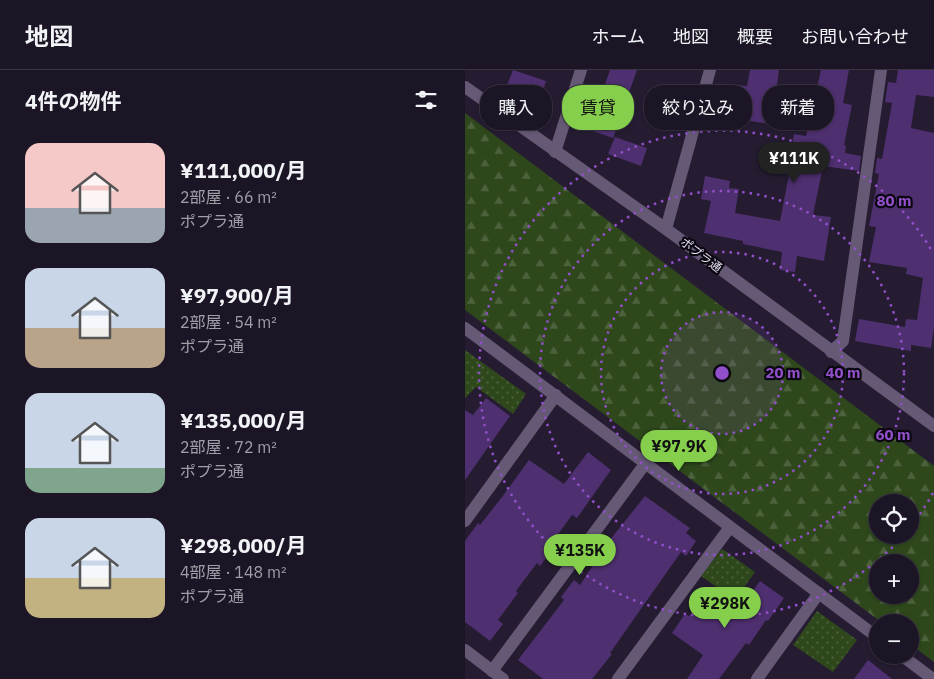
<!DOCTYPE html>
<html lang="ja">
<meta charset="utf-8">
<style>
body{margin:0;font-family:"IBM Plex Sans","Noto Sans JP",sans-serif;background:#251e2d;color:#f1f3f6;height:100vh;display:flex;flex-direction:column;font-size:19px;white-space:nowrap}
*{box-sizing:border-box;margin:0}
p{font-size:16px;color:#a09fa7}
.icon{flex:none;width:28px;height:28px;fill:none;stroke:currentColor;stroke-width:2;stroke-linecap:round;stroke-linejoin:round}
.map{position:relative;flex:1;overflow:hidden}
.drawer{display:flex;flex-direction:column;background:#1c1525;width:465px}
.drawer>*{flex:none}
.guide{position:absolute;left:15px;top:15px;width:379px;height:45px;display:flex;gap:10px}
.tools{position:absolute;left:404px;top:424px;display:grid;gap:10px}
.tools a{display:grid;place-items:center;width:50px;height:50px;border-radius:50%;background:#1c1525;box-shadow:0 1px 4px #0004,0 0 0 1px #3a3442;font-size:25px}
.price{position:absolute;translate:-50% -42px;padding:0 11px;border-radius:18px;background:#85cf4c;color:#111;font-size:16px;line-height:32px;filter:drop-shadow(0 1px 2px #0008)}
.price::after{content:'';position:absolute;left:50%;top:30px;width:15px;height:11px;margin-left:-8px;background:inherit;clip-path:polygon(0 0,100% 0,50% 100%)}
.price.active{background:#222;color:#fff}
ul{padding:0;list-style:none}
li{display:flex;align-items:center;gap:15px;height:125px;padding:0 25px}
li span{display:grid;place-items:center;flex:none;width:140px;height:100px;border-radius:15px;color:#555}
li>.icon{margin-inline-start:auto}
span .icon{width:60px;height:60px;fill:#fffc;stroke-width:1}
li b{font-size:21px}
h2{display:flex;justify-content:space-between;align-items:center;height:60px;padding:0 25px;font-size:21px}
.chip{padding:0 18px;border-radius:20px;background:#1c1525;box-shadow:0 1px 4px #0004,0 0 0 1px #3a3442;font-size:18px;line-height:45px}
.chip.active{background:#85cf4c;color:#111}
header{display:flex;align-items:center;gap:30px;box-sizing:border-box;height:70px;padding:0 25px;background:#1c1525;border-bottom:1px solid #3a3442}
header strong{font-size:24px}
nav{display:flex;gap:28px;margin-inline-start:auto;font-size:18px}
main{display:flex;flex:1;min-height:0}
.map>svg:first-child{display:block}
.green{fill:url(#green-dots)}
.forest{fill:url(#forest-firs);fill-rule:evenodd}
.building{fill:#4e2f6f}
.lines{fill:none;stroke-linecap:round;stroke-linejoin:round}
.minor{stroke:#665976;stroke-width:12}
.ring{fill:none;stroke:#9150c9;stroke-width:2.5;stroke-dasharray:2.5 5}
.labels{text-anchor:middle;stroke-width:4.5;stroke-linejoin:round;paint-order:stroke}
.street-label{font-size:12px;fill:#e7e1f0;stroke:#0c0812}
.centre{fill:#9150c9;stroke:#0c0812;stroke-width:2.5}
.ring-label{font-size:15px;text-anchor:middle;font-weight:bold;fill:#9150c9;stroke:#0c0812;stroke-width:4.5;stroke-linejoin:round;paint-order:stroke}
</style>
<header>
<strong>地図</strong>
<nav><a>ホーム</a><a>地図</a><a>概要</a><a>お問い合わせ</a></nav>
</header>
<main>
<section class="drawer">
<h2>4件の物件<svg class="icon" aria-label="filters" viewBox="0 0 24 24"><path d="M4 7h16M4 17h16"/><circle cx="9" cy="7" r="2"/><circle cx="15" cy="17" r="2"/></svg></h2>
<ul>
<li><span style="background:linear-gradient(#f6c9c9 65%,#9aa5b1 0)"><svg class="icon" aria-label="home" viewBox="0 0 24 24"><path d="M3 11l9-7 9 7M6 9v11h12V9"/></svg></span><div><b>¥111,000/月</b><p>2部屋 · 66 m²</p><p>ポプラ通</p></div></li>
<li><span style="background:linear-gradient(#c9d6e8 60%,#b9a48a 0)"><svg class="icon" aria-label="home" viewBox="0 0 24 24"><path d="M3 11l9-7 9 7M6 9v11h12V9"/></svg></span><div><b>¥97,900/月</b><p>2部屋 · 54 m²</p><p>ポプラ通</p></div></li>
<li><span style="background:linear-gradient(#c9d6e8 75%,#7fa58c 0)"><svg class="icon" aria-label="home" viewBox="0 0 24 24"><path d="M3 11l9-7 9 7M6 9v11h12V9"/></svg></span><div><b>¥135,000/月</b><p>2部屋 · 72 m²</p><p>ポプラ通</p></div></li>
<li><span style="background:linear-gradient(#c9d6e8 60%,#c2b280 0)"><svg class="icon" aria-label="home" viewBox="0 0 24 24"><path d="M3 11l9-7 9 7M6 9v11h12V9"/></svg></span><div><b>¥298,000/月</b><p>4部屋 · 148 m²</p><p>ポプラ通</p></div></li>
</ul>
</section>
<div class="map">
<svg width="469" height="609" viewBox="0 0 469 609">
<defs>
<pattern id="green-dots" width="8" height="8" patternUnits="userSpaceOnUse" patternTransform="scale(1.25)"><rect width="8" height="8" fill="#2e481c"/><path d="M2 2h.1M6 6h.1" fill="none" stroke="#4c623d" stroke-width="1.8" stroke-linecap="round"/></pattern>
<pattern id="forest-firs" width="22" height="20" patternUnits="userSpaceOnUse" patternTransform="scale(1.25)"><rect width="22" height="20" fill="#2e481c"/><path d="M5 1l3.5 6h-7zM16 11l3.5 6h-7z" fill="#4c623d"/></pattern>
</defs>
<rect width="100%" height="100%" fill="#251c31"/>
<g class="green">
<polygon points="0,280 61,324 48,344 11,317 0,328"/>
<polygon points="257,479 290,502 270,530 236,506"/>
<polygon points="352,541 392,570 368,602 328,575"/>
</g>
<path class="forest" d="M0 43 469 396V592L445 574V552H416L0 240ZM412 432H445V465H412ZM412 492H445V525H412Z"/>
<g class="building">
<polygon points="48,0 81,11 76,29 41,18"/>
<polygon points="145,0 172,0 148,68 108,54 118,25 134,31"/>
<polygon points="285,0 314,0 307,54 285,51 286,47 270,44 274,15 282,16"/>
<polygon points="356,0 384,0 378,33 387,35 379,75 381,76 380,83 396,86 394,101 358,96 348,145 366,147 359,191 332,186 330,202 315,200 317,182 278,174 278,171 239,163 246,131 236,129 240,106 265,111 264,118 274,119 270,143 315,151 327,89 324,89 329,64 341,66"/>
<polygon points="433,0 469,0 469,27 451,25 446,58 469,63 469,257 466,278 446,275 446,281 390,271 394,249 440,257 441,249 452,250 458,208 441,204 442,198 404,192 411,157 404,156 414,104 410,103 412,88 417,89 427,33 420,32 423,12 431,13"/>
<polygon points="150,67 182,78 176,96 143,84"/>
<polygon points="21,328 45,346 0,410 0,340 8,345"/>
<polygon points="123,382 146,400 112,448 107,445 83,478 86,481 75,496 72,493 51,521 53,523 33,550 38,554 25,571 0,552 0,471 13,453 15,455 37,427 64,390 99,414"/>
<polygon points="180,426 225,458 221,463 231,471 221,486 216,482 145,583 147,584 127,609 78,609 53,590 99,530 96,527 109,510 115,515 144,471"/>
<polygon points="295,511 319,528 303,551 301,550 284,575 281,573 254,609 222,609 238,585 207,563 220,544 224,546 243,519 274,541"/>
<polygon points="403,590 427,609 389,609"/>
</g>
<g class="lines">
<g class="minor">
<polyline points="0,17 201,159 469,356"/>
<polyline points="90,82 116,0"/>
<polyline points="201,159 245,0"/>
<polyline points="0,258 412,567"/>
<polyline points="366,282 378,271 416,0"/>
<polyline points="0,451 91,325"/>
<polyline points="0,580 38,609"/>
<polyline points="436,585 468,609"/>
<polyline points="27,601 180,394"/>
<polyline points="153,609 265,457"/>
<polyline points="292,609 354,523"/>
</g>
</g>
<circle cx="257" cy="303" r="61" fill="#9150c9" fill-opacity=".12"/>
<g class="ring">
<circle cx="257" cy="303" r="61"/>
<circle cx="257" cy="303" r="121"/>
<circle cx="257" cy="303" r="182"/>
<path d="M468 423A243 243 0 0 1 446 456M438 466A243 243 0 1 1 468 183"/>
</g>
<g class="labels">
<g class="street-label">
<text transform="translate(236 185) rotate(37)" y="4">ポプラ通</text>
</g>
</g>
<circle cx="257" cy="303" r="8" class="centre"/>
<g class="ring-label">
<text x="429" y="136">80 m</text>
<text x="318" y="308">20 m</text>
<text x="378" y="308">40 m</text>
<text x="428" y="370">60 m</text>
</g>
</svg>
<div class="tools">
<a><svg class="icon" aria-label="locate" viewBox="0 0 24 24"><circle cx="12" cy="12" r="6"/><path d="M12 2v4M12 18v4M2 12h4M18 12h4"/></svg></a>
<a>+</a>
<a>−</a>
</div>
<b class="price active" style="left:329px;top:114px">¥111K</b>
<b class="price" style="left:214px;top:402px">¥97.9K</b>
<b class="price" style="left:115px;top:506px">¥135K</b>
<b class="price" style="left:260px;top:559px">¥298K</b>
<div class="guide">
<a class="chip">購入</a>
<a class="chip active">賃貸</a>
<a class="chip">絞り込み</a>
<a class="chip">新着</a>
</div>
</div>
</main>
